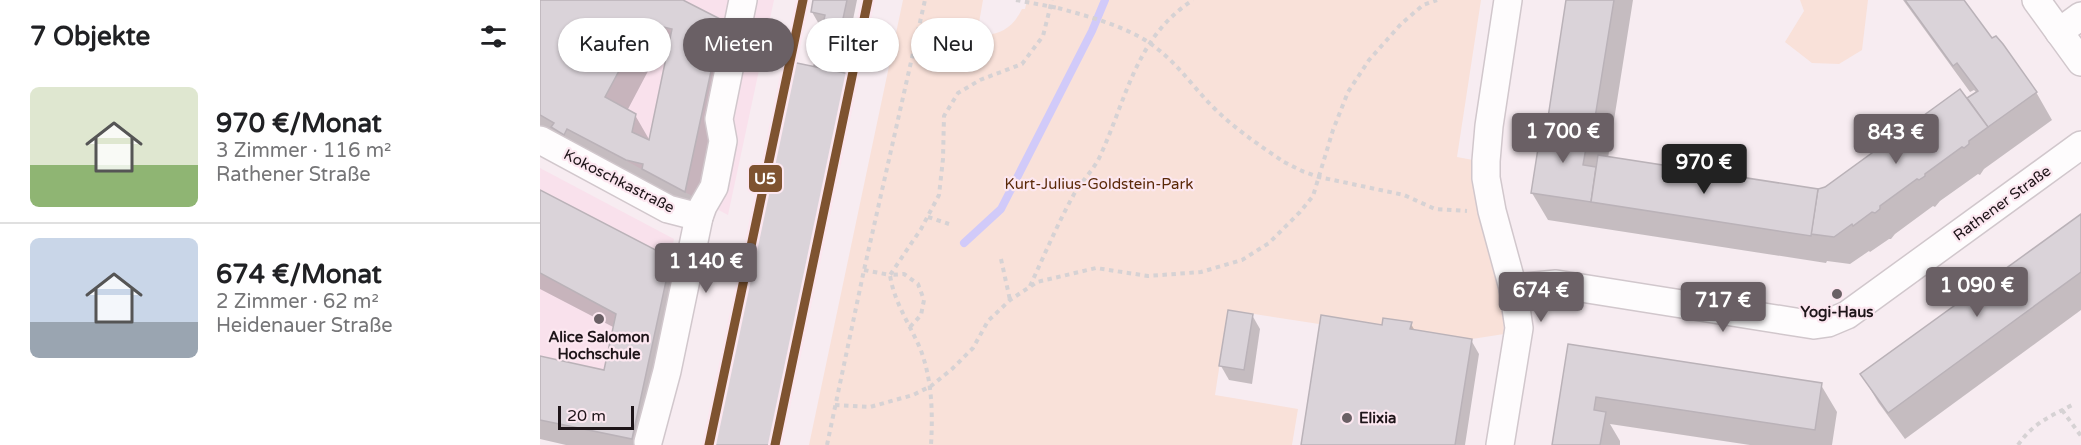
<!DOCTYPE html>
<html lang="de">
<meta charset="utf-8">
<style>
body{margin:0;font-family:"Varela Round",sans-serif;background:#f2f2f2;color:#202124;height:100vh;display:flex;flex-direction:column;font-size:22px;white-space:nowrap}
*{box-sizing:border-box;margin:0}
p{font-size:20px;color:#757577}
.icon{flex:none;width:33px;height:33px;fill:none;stroke:currentColor;stroke-width:2;stroke-linecap:round;stroke-linejoin:round}
.map{position:relative;flex:1;overflow:hidden}
.side{display:flex;flex-direction:column;background:#fff;width:540px}
.side>*{flex:none}
.banner{position:absolute;left:18px;top:18px;width:570px;height:54px;display:flex;gap:12px}
.scale{position:absolute;left:18px;bottom:15px;width:76px;box-sizing:border-box;padding-left:6px;border:3px solid #1e1519;border-top:0;font-size:16px;line-height:21px;white-space:nowrap;color:#1e1519;-webkit-text-stroke:4px #fce7f0;paint-order:stroke}
.price{position:absolute;translate:-50% -51px;padding:0 14px;border-radius:6px;background:#6a6065;color:#fff;font-size:20px;line-height:39px;filter:drop-shadow(0 2px 3px #0008)}
.price::after{content:'';position:absolute;left:50%;top:36px;width:18px;height:14px;margin-left:-9px;background:inherit;clip-path:polygon(0 0,100% 0,50% 100%)}
.price.on{background:#222;color:#fff}
ul{padding:0;list-style:none}
li{display:flex;align-items:center;gap:18px;height:150px;padding:0 30px}
li+li{border-top:2px solid #e0e0e0}
li span{display:grid;place-items:center;flex:none;width:168px;height:120px;border-radius:9px;color:#555}
li>.icon{margin-inline-start:auto}
span .icon{width:72px;height:72px;fill:#fffc;stroke-width:1}
li b{font-size:26px}
h2{display:flex;justify-content:space-between;align-items:center;height:72px;padding:0 30px;font-size:26px}
.pill{padding:0 21px;border-radius:27px;background:#fff;box-shadow:0 2px 4px #0004;font-size:21px;line-height:54px}
.pill.on{background:#6a6065;color:#fff}
main{display:flex;flex:1;min-height:0}
.map>svg:first-child{display:block}
.built{fill:#f9e1ec}
.green{fill:#f9e1d9}
.shadow{fill:#0003;fill-rule:evenodd}
.lines{fill:none;stroke-linecap:round;stroke-linejoin:round}
.stream{stroke:#d1caf9;stroke-width:8}
.building{fill:#dad3d9;stroke:#bab2b8;stroke-width:1.5;fill-rule:evenodd}
.street-casing{stroke:#d1c7cc;stroke-width:30}
.path{stroke:#d6d2d4;stroke-width:4;stroke-dasharray:4.5 4.5;stroke-linecap:butt}
.street{stroke:#fefcfd;stroke-width:27}
.path-bridge{stroke:#d6d2d4;stroke-width:4;stroke-dasharray:4.5 4.5;stroke-linecap:butt}
.metro-1-casing{stroke:#fce7f0;stroke-width:14}
.metro-1{stroke:#7e5330;stroke-width:9}
.poi-dot{fill:#6a6065;stroke:#fce7f0;stroke-width:2}
.labels{text-anchor:middle;stroke-width:4.5;stroke-linejoin:round;paint-order:stroke}
.street-label{font-size:15px;fill:#1e1519;stroke:#fce7f0}
.park-label{font-size:15px;fill:#5a2807;stroke:#fce7f0}
.poi-label{font-size:15px;font-weight:bold;fill:#1e1519;stroke:#fce7f0}
.line-badge{stroke:#fce7f0;stroke-width:2}
.badge-label{font-size:16px;text-anchor:middle;font-weight:bold;fill:#fff}
</style>
<main>
<section class="side">
<h2>7 Objekte<svg class="icon" aria-label="filters" viewBox="0 0 24 24"><path d="M4 7h16M4 17h16"/><circle cx="9" cy="7" r="2"/><circle cx="15" cy="17" r="2"/></svg></h2>
<ul>
<li><span style="background:linear-gradient(#dfe7d0 65%,#8fb573 0)"><svg class="icon" aria-label="home" viewBox="0 0 24 24"><path d="M3 11l9-7 9 7M6 9v11h12V9"/></svg></span><div><b>970 €/Monat</b><p>3 Zimmer · 116 m²</p><p>Rathener Straße</p></div></li>
<li><span style="background:linear-gradient(#c9d6e8 70%,#9aa5b1 0)"><svg class="icon" aria-label="home" viewBox="0 0 24 24"><path d="M3 11l9-7 9 7M6 9v11h12V9"/></svg></span><div><b>674 €/Monat</b><p>2 Zimmer · 62 m²</p><p>Heidenauer Straße</p></div></li>
</ul>
</section>
<div class="map">
<svg width="1541" height="445" viewBox="0 0 1541 445">
<rect width="100%" height="100%" fill="#f7ecf1"/>
<g class="built">
<polygon points="0,0 234,0 188,215 0,115"/>
<polygon points="0,168 134,239 92,439 0,420"/>
</g>
<g class="green">
<path d="M363 0H443L437 34C458 37 473 28 482 9H485L487 0H941L917 157 933 160 932 174 963 308 964 334 932 339 870 329 872 323 843 318 842 325 781 315 779 324 688 310 675 395 758 409 752 445H269Z"/>
<polygon points="1260,0 1328,0 1322,50 1299,64 1272,63 1245,42 1264,11"/>
</g>
<g class="shadow">
<path d="M0 0H139L180 21 196 48 160 218 0 133ZM116 56 127 62 110 141 95 115 87 111Z"/>
<polygon points="275,0 317,0 302,74 309,75 314,82 238,445 174,445 277,68 276,66 284,27 280,26 272,12"/>
<polygon points="1028,0 1093,0 1068,158 1278,191 1437,93 1434,90 1430,92 1363,0 1422,0 1452,40 1496,92 1512,120 1444,169 1440,175 1438,174 1400,201 1395,207 1393,206 1355,234 1351,239 1349,239 1330,252 1329,251 1310,264 1287,261 1286,263 1008,220 992,193 1008,126"/>
<polygon points="0,192 129,260 143,283 109,445 26,445 0,439 0,358 66,372 75,328 0,289"/>
<polygon points="1541,215 1541,310 1365,439 1338,402 1322,375"/>
<polygon points="712,315 720,329 712,384 689,380 681,366"/>
<polygon points="871,324 875,331 931,340 939,354 925,445 762,445 843,327"/>
<polygon points="1029,346 1281,385 1297,412 1292,445 1210,445 1070,424 1080,441 1080,445 1014,445"/>
</g>
<g class="lines">
<polyline class="stream" points="424,243 461,209 552,31 565,0"/>
</g>
<g class="building">
<path d="M0 0H143L182 20 145 192 102 169 103 164 86 160 27 129 24 135 11 127 14 123 0 115ZM115 25 132 29 109 140 92 132 96 114 65 97 101 30 113 37Z"/>
<polygon points="273,0 307,0 292,70 274,66 285,15 271,12"/>
<polygon points="1026,0 1074,0 1053,130 1007,124"/>
<polygon points="1365,0 1424,0 1452,38 1456,36 1463,44 1497,92 1448,127 1427,98 1438,91 1417,63 1413,66"/>
<polygon points="252,62 310,74 233,445 172,445"/>
<polygon points="1420,89 1448,127 1429,141 1429,144 1424,148 1422,147 1385,174 1385,176 1379,180 1377,179 1340,206 1340,209 1335,213 1332,212 1313,226 1312,224 1294,237 1271,234 1278,189 1285,187"/>
<polygon points="1002,123 1049,131 1043,165 1056,167 1051,202 991,193"/>
<polygon points="1058,155 1278,189 1271,236 1051,202"/>
<polygon points="0,190 131,258 92,439 0,420 0,356 64,370 76,314 0,273"/>
<polygon points="1541,214 1541,272 1348,413 1320,374"/>
<polygon points="688,310 713,314 704,370 679,366"/>
<polygon points="781,315 842,325 843,318 872,322 870,329 932,339 915,445 761,445"/>
<polygon points="1028,344 1282,383 1275,430 1056,397 1054,410 1066,412 1060,445 1012,445"/>
</g>
<g class="lines">
<defs>
<g id="street">
<polyline points="1496,0 1541,62"/>
<polyline points="1519,32 1541,16"/>
<polyline points="0,140 128,209 159,217"/>
<polyline points="973,288 1016,284 1274,325 1288,323 1307,315 1541,145"/>
<polyline points="108,442 127,371 159,217 163,206 174,187 183,141 179,119 203,0"/>
<polyline points="960,445 979,328 973,288 952,211 946,178 946,161 949,126 968,0"/>
</g>
</defs>
<use href="#street" class="street-casing"/>
<g class="path">
<polyline points="476,0 518,8"/>
<polyline points="744,162 762,171 779,177 864,195 895,209 927,211"/>
<polyline points="388,217 409,224"/>
<polyline points="461,259 470,300"/>
<polyline points="324,270 350,275 381,229 399,195 403,159 404,116 418,93 440,80 482,64 503,36 512,0"/>
<path d="M490 286C504 256 517 225 533 196 541 181 555 169 561 154 587 97 596 37 653 0"/>
<path d="M370 327 381 315 384 300 378 284 364 274 350 275C354 302 369 323 380 348 392 379 393 412 391 445"/>
<polyline points="295,405 330,407 373,395 391,386 412,369 433,348 448,321 470,300 497,282 556,268 608,276 661,272 702,260 729,243 760,212 773,196 793,130 808,92 829,60 861,24 883,5 897,0"/>
<polyline points="1522,410 1541,436"/>
<polyline points="287,445 324,270 385,0"/>
<path d="M1478 445C1493 423 1511 416 1534 404"/>
</g>
<use href="#street" class="street"/>
<path class="path-bridge" d="M518 8C547 16 578 24 605 40 635 59 650 84 674 108 695 129 719 145 744 162"/>
<defs>
<g id="metro-1">
<polyline points="169,445 263,0"/>
<polyline points="235,445 328,0"/>
</g>
</defs>
<use href="#metro-1" class="metro-1-casing"/>
<use href="#metro-1" class="metro-1"/>
</g>
<g class="poi-dot">
<circle cx="1297" cy="294" r="6"/>
<circle cx="59" cy="319" r="6"/>
<circle cx="807" cy="418" r="6"/>
</g>
<g class="labels">
<g class="street-label">
<text transform="translate(79 181) rotate(27)" y="5">Kokoschkastraße</text>
<text transform="translate(1462 203) rotate(-36)" y="5">Rathener Straße</text>
</g>
<g class="park-label">
<text x="559" y="189">Kurt-Julius-Goldstein-Park</text>
</g>
<g class="poi-label">
<text x="1297" y="317">Yogi-Haus</text>
<text x="59" y="342">Alice Salomon<tspan x="59" dy="17">Hochschule</tspan></text>
<text x="819" y="423" text-anchor="start">Elixia</text>
</g>
</g>
<rect class="line-badge" x="208" y="164" width="35" height="29" rx="6" fill="#7e5330"/>
<g class="badge-label">
<text x="225" y="184">U5</text>
</g>
</svg>
<div class="scale">20 m</div>
<b class="price" style="left:1023px;top:164px">1 700 €</b>
<b class="price" style="left:1356px;top:165px">843 €</b>
<b class="price on" style="left:1164px;top:195px">970 €</b>
<b class="price" style="left:166px;top:294px">1 140 €</b>
<b class="price" style="left:1437px;top:318px">1 090 €</b>
<b class="price" style="left:1001px;top:323px">674 €</b>
<b class="price" style="left:1183px;top:333px">717 €</b>
<div class="banner">
<a class="pill">Kaufen</a>
<a class="pill on">Mieten</a>
<a class="pill">Filter</a>
<a class="pill">Neu</a>
</div>
</div>
</main>
